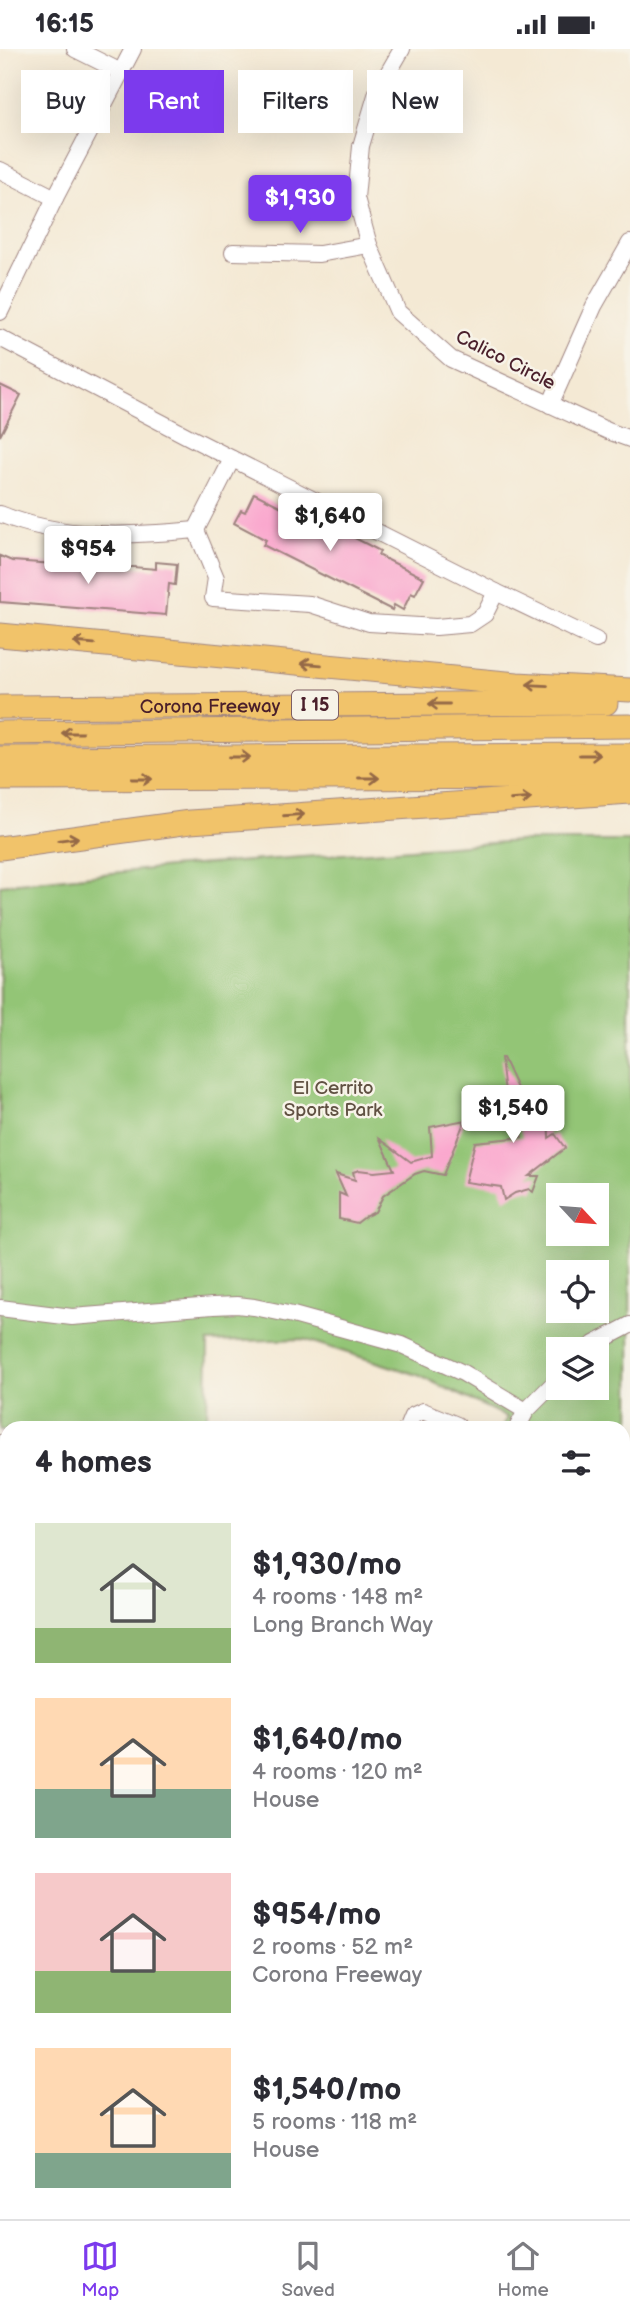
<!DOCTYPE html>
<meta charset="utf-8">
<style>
body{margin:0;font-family:"Balsamiq Sans",sans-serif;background:#f7f7f7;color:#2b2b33;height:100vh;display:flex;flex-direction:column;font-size:26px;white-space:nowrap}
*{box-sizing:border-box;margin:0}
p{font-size:23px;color:#7c7c81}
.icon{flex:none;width:38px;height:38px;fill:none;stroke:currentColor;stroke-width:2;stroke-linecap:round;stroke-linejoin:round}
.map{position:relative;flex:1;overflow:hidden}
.sheet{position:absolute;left:0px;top:1372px;width:630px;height:798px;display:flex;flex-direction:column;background:#fff;border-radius:21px 21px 0 0;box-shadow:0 7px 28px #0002}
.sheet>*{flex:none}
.guide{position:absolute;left:21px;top:21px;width:588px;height:63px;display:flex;gap:14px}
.needle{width:46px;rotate:116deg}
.tools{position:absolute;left:546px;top:1134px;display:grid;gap:14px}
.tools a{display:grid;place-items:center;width:63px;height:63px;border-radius:0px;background:#fff;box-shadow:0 7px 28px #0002;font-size:35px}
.price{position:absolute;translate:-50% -60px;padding:0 16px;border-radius:7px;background:#fff;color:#222;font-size:23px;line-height:46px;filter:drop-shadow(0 2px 4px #0008)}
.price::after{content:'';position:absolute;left:50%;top:42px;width:21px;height:16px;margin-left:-10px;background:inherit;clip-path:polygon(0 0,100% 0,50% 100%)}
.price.current{background:#7c3aed;color:#fff}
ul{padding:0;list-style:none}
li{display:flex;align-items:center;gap:21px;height:175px;padding:0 35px}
li span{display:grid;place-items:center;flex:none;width:196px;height:140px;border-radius:0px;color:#555}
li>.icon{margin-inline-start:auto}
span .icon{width:84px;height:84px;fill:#fffc;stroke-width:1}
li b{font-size:30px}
h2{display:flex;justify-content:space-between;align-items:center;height:84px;padding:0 35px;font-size:30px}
.chip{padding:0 24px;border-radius:0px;background:#fff;box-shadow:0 7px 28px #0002;font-size:24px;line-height:63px}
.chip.current{background:#7c3aed;color:#fff}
.status{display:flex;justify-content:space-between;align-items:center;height:49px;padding:0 35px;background:#fff;direction:ltr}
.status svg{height:19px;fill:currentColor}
.dock{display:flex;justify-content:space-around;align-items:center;height:98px;border-top:2px solid #e1e1e2;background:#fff;font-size:19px;color:#7c7c81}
.dock a{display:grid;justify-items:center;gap:4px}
.dock .current{color:#7c3aed}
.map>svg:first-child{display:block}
.built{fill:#f0d0e5}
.green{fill:#93c576;stroke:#6e7250;stroke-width:2;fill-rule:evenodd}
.building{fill:#faa7ce}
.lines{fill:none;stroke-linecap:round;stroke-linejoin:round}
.minor-casing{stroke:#9f8480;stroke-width:18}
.major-casing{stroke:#9f8480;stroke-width:22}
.highway-casing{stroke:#9f8480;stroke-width:25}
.minor{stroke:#fff;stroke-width:16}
.major{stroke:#f1c36a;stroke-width:19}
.highway{stroke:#f1c36a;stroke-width:23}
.oneway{stroke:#956947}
.labels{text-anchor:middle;stroke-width:5;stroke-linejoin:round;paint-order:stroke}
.shield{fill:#f7f3e8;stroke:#7e5f64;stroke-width:2}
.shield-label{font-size:18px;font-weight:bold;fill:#4a1f2b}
.street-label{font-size:19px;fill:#4a1f2b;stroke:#f7f3e8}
.park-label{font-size:19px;fill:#605142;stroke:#f7f3e8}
</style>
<div class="status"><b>16:15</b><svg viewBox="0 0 49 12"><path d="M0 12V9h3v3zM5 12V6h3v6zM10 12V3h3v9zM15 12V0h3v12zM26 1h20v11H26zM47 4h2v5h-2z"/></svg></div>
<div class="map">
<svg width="630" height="2170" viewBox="0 0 630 2170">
<rect width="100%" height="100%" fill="#f7f3e8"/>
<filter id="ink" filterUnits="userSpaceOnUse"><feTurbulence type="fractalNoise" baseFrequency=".0143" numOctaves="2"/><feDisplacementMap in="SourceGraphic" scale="14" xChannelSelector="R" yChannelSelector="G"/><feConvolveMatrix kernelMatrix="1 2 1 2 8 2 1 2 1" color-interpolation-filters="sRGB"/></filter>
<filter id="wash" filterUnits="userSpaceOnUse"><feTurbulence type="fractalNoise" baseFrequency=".00686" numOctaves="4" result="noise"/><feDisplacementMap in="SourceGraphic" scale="28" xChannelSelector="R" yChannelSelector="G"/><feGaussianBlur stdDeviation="1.57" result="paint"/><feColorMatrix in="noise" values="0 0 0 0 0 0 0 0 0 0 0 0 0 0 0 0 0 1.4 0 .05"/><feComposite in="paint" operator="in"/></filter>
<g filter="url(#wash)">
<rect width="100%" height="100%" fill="#f4e9d4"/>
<polygon class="built" points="0,1381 7,1382 7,2163 144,2163 140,2170 0,2170"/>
<path class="green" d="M519 792H630V1402L623 1418V1379H502L507 1368 418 1326 303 1290 208 1293 207 1379H7V1382L0 1381V836L169 818ZM558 1146H597V1185H558ZM558 1223H597V1262H558ZM558 1300H597V1339H558Z"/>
<g id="blocks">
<g class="building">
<polygon points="0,336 21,346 0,387"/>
<polygon points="254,444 319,477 322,472 380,502 378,506 424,529 415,546 411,544 403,561 394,556 392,561 263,496 266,491 234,474 241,461 245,463"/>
<polygon points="0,507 12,512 97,518 97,515 156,520 156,513 177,515 175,536 169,535 166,566 0,553"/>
<polygon points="501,1009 503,1009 523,1052 533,1060 537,1059 538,1062 548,1061 549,1089 555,1085 565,1099 529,1127 539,1127 533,1143 529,1140 515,1144 504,1151 501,1138 465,1133 475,1093 522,1088 517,1064 507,1063 507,1061 481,1071 484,1059 477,1057 483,1045 506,1053"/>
<polygon points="465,1071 443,1126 424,1122 415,1125 383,1147 375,1163 366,1167 357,1174 339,1170 339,1144 346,1147 336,1125 355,1131 353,1123 359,1121 374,1123 394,1121 380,1090 411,1113 432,1107 430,1078"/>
</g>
</g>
</g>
<g filter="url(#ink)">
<use href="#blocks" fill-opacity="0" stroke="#9f8480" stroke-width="2"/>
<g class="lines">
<defs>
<g id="minor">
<polyline points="75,0 121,23"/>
<polyline points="402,0 377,43 361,97 356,149 369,196 398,263 451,310 608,382 630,390"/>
<polyline points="0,121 55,149"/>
<polyline points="233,203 319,205 369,196"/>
<polyline points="0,263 55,149 133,0"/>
<path d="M0 289 191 389 496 543 485 565 470 575 436 578 369 574 310 555 213 549 216 529 196 481C130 487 64 491 0 465"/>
<polyline points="550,356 594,257 630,194"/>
<polyline points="196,481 232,410"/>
<polyline points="496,543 596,591"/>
<polyline points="0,1259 72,1268 213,1257 237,1256 254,1258 293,1266 402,1296 463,1324 526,1362 517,1379"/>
<polyline points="589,1300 594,1295 630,1276"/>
<polyline points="526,1362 558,1330"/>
<polyline points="407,1379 412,1367 423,1362 457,1376 457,1379"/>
<polyline points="0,1394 7,1395"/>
<polyline points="623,1549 630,1546"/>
<polyline points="623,2019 628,2017 630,2019"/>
<polyline points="0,2032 7,2030"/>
<polyline points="623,2113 630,2120"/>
<polyline points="112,2170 115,2163"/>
<polyline points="154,2170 157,2163"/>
</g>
<g id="major">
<polyline points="623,2095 630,2091"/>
<polyline points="489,2170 501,2163"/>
</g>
<g id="highway">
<polyline points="0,586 517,635 630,641"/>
<path id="s1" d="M0 658 606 654"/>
<polyline points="0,684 630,677"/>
<polyline points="0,709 630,706"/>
<polyline points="0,730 630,728"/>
<polyline points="0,799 190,773 630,743"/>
</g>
</defs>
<use href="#minor" class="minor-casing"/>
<use href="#major" class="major-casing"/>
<use href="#highway" class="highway-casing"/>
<use href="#minor" class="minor"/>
<use href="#major" class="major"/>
<use href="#highway" class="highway"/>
</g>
<defs><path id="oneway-shaft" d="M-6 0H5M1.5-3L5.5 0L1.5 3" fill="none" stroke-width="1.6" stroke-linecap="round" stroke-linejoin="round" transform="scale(1.75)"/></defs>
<g class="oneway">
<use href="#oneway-shaft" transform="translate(84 594) rotate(-175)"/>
<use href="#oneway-shaft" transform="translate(311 615) rotate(-175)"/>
<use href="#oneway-shaft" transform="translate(537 636) rotate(-177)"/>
<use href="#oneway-shaft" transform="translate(439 655) rotate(180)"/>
<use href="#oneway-shaft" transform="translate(72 684) rotate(180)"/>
<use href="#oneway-shaft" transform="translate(590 706)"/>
<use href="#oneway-shaft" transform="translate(240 708)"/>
<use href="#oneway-shaft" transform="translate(369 729)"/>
<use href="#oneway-shaft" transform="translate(142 730)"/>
<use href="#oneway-shaft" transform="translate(521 750) rotate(-4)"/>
<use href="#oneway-shaft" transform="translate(294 766) rotate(-4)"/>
<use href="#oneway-shaft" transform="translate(68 790) rotate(-8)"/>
</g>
</g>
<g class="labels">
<rect class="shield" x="292" y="641.5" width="46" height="29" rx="5"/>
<g class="shield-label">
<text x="315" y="662">I 15</text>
</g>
<g class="street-label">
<text transform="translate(506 310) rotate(27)" y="7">Calico Circle</text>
<text dy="7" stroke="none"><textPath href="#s1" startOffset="210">Corona Freeway</textPath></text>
</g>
<g class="park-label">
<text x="333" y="1045">El Cerrito<tspan x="333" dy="22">Sports Park</tspan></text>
</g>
</g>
</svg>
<div class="tools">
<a><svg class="needle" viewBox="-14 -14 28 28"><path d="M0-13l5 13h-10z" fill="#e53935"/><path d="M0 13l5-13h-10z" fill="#7c7c81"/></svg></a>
<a><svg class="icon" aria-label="locate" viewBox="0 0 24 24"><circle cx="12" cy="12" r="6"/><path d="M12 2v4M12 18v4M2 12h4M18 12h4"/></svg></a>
<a><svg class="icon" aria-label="layers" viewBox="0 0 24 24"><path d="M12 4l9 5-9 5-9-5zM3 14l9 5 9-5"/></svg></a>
</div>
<b class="price current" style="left:300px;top:186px">$1,930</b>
<b class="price" style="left:330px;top:504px">$1,640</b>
<b class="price" style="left:88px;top:537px">$954</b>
<b class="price" style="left:513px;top:1096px">$1,540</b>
<div class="guide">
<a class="chip">Buy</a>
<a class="chip current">Rent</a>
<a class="chip">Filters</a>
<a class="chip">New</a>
</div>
<section class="sheet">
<h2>4 homes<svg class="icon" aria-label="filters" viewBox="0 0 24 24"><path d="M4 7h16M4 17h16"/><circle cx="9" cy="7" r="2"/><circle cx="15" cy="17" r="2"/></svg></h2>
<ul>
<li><span style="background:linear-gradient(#dfe7d0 75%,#8fb573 0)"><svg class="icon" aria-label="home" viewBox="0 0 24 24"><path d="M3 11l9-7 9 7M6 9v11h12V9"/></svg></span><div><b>$1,930/mo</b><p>4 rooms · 148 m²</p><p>Long Branch Way</p></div></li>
<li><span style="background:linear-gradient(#ffd9b3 65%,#7fa58c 0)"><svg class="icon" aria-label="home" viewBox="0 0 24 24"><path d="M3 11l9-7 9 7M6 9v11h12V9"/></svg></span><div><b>$1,640/mo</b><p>4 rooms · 120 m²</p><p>House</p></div></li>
<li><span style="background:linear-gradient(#f6c9c9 70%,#8fb573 0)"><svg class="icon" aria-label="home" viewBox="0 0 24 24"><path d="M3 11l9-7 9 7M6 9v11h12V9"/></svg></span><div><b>$954/mo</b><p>2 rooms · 52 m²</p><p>Corona Freeway</p></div></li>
<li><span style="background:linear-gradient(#ffd9b3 75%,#7fa58c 0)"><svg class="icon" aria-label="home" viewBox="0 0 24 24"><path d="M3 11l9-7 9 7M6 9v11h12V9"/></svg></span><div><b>$1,540/mo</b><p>5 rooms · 118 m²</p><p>House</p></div></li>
</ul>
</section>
</div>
<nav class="dock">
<a class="current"><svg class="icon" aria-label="map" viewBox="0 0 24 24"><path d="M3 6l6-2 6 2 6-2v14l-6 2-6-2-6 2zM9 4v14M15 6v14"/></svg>Map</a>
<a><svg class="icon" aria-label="saved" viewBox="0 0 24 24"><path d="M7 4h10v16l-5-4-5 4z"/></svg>Saved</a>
<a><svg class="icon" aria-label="home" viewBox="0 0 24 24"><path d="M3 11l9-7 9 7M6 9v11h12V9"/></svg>Home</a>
</nav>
